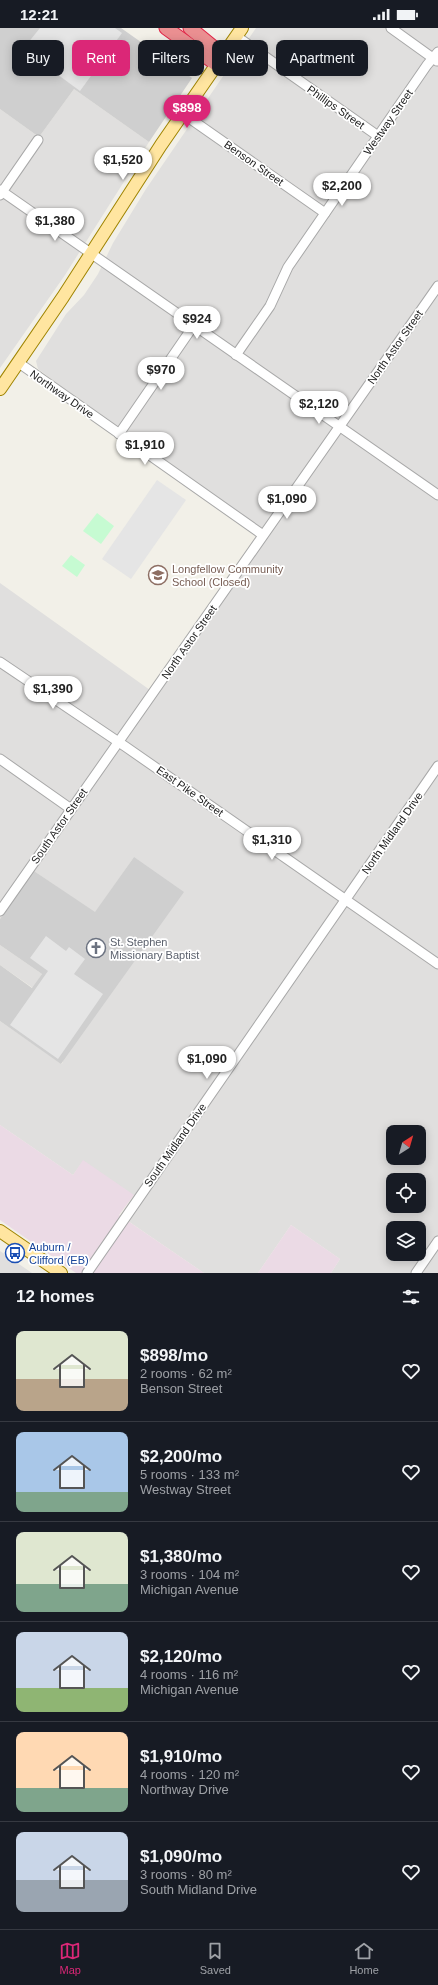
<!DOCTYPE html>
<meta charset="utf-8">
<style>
body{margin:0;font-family:Arial,sans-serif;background:#20242c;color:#f1f3f6;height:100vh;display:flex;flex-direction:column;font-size:15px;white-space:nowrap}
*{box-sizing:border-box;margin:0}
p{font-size:13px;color:#9ea1a6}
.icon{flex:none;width:22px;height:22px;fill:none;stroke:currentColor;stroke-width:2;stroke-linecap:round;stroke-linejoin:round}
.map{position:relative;height:1245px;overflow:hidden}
.sheet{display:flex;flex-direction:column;background:#171b24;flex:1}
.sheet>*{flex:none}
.banner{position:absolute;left:12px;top:12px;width:414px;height:36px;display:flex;gap:8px}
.needle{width:26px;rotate:37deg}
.controls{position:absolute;left:386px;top:1097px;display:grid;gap:8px}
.controls a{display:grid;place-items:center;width:40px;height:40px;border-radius:8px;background:#171b24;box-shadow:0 2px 10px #0003;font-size:20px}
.price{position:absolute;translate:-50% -34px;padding:0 9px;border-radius:14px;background:#fff;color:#222;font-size:13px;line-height:26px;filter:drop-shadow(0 1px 2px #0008)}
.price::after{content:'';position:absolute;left:50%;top:24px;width:12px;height:9px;margin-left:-6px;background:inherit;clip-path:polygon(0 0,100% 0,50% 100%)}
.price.current{background:#db2777;color:#fff}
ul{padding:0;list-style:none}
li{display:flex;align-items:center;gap:12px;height:100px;padding:0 16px}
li+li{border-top:1px solid #363941}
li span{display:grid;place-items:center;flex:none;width:112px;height:80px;border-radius:8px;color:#555}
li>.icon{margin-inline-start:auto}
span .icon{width:48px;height:48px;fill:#fffc;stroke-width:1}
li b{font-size:17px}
h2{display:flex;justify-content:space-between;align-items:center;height:48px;padding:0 16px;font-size:17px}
.pill{padding:0 14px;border-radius:8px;background:#171b24;box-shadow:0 2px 10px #0003;font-size:14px;line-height:36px}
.pill.current{background:#db2777;color:#fff}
.status{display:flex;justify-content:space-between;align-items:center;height:28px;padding:0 20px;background:#171b24;direction:ltr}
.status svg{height:11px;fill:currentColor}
.tab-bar{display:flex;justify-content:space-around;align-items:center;height:56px;border-top:1px solid #363941;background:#171b24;font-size:11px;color:#9ea1a6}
.tab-bar a{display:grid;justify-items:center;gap:2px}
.tab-bar .current{color:#db2777}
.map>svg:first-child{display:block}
.residential{fill:#e0dfde;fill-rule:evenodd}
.industrial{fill:#ebdae5}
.religious{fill:#cfcfcf}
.park{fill:#c6fbd2}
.parking{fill:#e5e5e5}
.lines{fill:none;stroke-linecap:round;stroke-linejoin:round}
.minor-casing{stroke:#a8a8a8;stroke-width:11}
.major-casing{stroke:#9f8400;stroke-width:14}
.highway-casing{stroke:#e12447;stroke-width:15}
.minor{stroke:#fff;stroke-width:9}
.major{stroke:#ffe5a0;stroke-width:12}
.highway{stroke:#ea8f91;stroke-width:13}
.labels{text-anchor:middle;stroke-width:3.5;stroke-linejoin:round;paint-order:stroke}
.street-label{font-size:11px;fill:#212121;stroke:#fff}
.education-label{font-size:11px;fill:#785e54;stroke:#fff;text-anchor:start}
.worship-label{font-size:11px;fill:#5b616d;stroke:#fff;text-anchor:start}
.transit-label{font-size:11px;fill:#164399;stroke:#fff;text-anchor:start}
</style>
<div class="status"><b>12:21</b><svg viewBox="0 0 49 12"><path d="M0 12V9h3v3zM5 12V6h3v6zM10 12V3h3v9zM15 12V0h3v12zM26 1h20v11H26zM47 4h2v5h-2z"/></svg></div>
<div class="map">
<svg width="438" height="1245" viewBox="0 0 438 1245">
<rect width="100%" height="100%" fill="#f2f0e8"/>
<g class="residential">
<path d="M256 0H438V1245H331L340 1231 291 1197 258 1245H204L128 1193 142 1173 83 1133 73 1147 0 1097V993L62 1036 134 829 95 885 34 843 0 891V555L157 667 270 506 57 355 38 341 36 333 66 286 84 267 98 246 113 215 146 161ZM393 1104H419V1130H393ZM393 1152H419V1178H393ZM393 1200H419V1226H393Z"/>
<polygon points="74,61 149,114 65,247 0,340 0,81 39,109"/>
<polygon points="0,917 42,946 33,960 0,937"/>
<polygon points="0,1223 32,1245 0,1245"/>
</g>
<g class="industrial">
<polygon points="0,1097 73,1147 83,1132 134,1167 119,1187 204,1245 76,1245 0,1192"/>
<polygon points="291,1197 340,1231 331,1245 258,1245"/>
</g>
<g class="religious">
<polygon points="0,0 121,0 192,50 149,114 74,61 39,109 0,81"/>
<polygon points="134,829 184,864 61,1036 0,993 0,937 32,960 42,946 0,917 0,891 34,843 95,884"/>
</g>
<g class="park">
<polygon points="97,485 114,498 101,516 83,503"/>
<polygon points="71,527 85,537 77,549 62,538"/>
</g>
<g class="parking">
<polygon points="40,0 115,0 122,5 80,63 23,21"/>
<polygon points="157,452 186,472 131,551 102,531"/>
<polygon points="46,908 66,923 69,919 85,931 74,946 103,966 58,1031 10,997 48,943 30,930"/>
</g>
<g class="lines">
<defs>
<g id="minor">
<polyline points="391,0 437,33"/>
<polyline points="236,8 378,108"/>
<polyline points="182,85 325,185"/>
<polyline points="0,162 438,467"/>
<polyline points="0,167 38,112"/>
<polyline points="236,327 270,278 288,239 427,37 438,24"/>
<polyline points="19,335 263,507"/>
<polyline points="119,406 194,297"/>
<polyline points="0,634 126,719 438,936"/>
<polyline points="0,731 71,781"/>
<polyline points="0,883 438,258"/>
<polyline points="87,1245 438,738"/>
<polyline points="416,1245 438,1213"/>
</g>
<g id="major">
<polyline points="0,361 63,269 161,117 242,0"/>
<polyline points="0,1203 61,1245"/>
</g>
<g id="highway">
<polyline points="166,0 216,36"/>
<polyline points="190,0 223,27"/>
</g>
</defs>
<use href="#minor" class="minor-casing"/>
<use href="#major" class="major-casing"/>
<use href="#highway" class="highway-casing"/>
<use href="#minor" class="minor"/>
<use href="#major" class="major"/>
<use href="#highway" class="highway"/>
</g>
<defs>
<symbol id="school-ring" viewBox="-11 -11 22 22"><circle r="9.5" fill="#fff" stroke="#8d6e63" stroke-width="1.5"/><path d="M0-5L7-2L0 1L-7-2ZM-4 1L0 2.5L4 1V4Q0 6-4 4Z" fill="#8d6e63"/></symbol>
<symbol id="church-ring" viewBox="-11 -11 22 22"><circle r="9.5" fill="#fff" stroke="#6b7280" stroke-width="1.5"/><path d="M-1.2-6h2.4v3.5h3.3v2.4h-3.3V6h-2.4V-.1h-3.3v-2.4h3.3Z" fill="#6b7280"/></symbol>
<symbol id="bus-ring" viewBox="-11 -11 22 22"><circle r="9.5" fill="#fff" stroke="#1a4fb4" stroke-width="1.5"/><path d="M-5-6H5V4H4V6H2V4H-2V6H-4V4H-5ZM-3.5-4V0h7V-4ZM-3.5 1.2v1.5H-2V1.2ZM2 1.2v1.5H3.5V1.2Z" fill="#1a4fb4"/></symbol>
</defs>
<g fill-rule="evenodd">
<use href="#school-ring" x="147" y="536" width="22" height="22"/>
<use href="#church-ring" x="85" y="909" width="22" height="22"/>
<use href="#bus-ring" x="4" y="1214" width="22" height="22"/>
</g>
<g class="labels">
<g class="street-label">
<text transform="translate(336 79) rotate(35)" y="4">Phillips Street</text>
<text transform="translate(388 94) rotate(-55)" y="4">Westway Street</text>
<text transform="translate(254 135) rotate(35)" y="4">Benson Street</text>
<text transform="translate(395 319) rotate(-55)" y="4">North Astor Street</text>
<text transform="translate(62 366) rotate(35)" y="4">Northway Drive</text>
<text transform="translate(189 614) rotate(-55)" y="4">North Astor Street</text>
<text transform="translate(190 763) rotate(35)" y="4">East Pike Street</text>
<text transform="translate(59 798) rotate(-55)" y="4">South Astor Street</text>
<text transform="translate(392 805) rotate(-55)" y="4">North Midland Drive</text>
<text transform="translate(175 1117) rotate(-55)" y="4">South Midland Drive</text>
</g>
<g class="education-label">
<text x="172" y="545">Longfellow Community<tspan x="172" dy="13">School (Closed)</tspan></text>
</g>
<g class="worship-label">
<text x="110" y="918">St. Stephen<tspan x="110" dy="13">Missionary Baptist</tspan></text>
</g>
<g class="transit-label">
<text x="29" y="1223">Auburn /<tspan x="29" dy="13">Clifford (EB)</tspan></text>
</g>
</g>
</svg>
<div class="controls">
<a><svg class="needle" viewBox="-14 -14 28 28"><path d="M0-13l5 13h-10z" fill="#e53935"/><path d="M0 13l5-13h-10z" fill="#9ea1a6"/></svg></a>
<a><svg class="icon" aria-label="locate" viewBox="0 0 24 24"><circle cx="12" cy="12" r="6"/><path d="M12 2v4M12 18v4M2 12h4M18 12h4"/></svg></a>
<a><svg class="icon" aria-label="layers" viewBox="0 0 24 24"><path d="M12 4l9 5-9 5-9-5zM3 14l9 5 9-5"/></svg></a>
</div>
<b class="price current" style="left:187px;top:101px">$898</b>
<b class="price" style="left:123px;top:153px">$1,520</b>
<b class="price" style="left:342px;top:179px">$2,200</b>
<b class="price" style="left:55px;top:214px">$1,380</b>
<b class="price" style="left:197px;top:312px">$924</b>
<b class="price" style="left:161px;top:363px">$970</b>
<b class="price" style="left:319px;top:397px">$2,120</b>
<b class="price" style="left:145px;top:438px">$1,910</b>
<b class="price" style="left:287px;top:492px">$1,090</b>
<b class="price" style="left:53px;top:682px">$1,390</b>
<b class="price" style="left:272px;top:833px">$1,310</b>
<b class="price" style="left:207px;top:1052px">$1,090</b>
<div class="banner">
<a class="pill">Buy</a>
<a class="pill current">Rent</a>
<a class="pill">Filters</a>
<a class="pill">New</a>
<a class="pill">Apartment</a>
</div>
</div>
<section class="sheet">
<h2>12 homes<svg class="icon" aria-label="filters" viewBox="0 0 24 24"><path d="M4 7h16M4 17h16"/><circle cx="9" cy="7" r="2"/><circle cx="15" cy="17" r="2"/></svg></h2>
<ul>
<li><span style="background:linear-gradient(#dfe7d0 60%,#b9a48a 0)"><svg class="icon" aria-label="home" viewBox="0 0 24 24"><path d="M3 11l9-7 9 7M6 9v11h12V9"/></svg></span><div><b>$898/mo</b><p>2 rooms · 62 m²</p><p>Benson Street</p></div><svg class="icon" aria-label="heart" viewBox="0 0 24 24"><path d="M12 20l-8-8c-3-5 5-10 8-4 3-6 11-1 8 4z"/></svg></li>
<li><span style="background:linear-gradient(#a9c7e8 75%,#7fa58c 0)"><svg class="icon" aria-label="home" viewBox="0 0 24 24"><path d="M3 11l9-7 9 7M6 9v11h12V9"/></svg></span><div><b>$2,200/mo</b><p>5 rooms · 133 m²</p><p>Westway Street</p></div><svg class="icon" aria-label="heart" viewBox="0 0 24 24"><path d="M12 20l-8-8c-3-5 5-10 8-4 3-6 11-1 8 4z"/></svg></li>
<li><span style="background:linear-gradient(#dfe7d0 65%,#7fa58c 0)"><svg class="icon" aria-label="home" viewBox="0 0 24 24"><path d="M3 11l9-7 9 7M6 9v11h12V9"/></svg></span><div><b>$1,380/mo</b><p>3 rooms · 104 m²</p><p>Michigan Avenue</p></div><svg class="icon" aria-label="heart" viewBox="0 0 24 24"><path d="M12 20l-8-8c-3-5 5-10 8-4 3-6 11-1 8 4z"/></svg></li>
<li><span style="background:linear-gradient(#c9d6e8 70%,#8fb573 0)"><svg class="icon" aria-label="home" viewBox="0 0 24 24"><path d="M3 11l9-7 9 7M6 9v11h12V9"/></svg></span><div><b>$2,120/mo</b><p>4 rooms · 116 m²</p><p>Michigan Avenue</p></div><svg class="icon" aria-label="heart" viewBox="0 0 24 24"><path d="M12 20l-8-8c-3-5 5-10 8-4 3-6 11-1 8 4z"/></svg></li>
<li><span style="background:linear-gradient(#ffd9b3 70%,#7fa58c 0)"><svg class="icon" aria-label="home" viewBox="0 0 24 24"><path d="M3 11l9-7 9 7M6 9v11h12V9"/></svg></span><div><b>$1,910/mo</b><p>4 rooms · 120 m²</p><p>Northway Drive</p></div><svg class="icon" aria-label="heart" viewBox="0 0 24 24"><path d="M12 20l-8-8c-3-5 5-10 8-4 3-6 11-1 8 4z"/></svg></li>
<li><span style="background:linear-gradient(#c9d6e8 60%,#9aa5b1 0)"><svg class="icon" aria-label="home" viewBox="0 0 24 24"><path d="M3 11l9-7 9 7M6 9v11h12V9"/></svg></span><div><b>$1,090/mo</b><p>3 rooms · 80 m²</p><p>South Midland Drive</p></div><svg class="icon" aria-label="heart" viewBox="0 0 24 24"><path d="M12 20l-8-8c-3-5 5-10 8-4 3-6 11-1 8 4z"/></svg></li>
</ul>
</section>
<nav class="tab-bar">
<a class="current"><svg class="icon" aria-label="map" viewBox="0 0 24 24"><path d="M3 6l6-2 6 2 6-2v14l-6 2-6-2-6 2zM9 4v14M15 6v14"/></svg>Map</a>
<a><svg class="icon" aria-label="saved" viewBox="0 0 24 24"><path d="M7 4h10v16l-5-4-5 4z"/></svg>Saved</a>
<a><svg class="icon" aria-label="home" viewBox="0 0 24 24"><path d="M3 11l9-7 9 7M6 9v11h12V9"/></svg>Home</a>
</nav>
